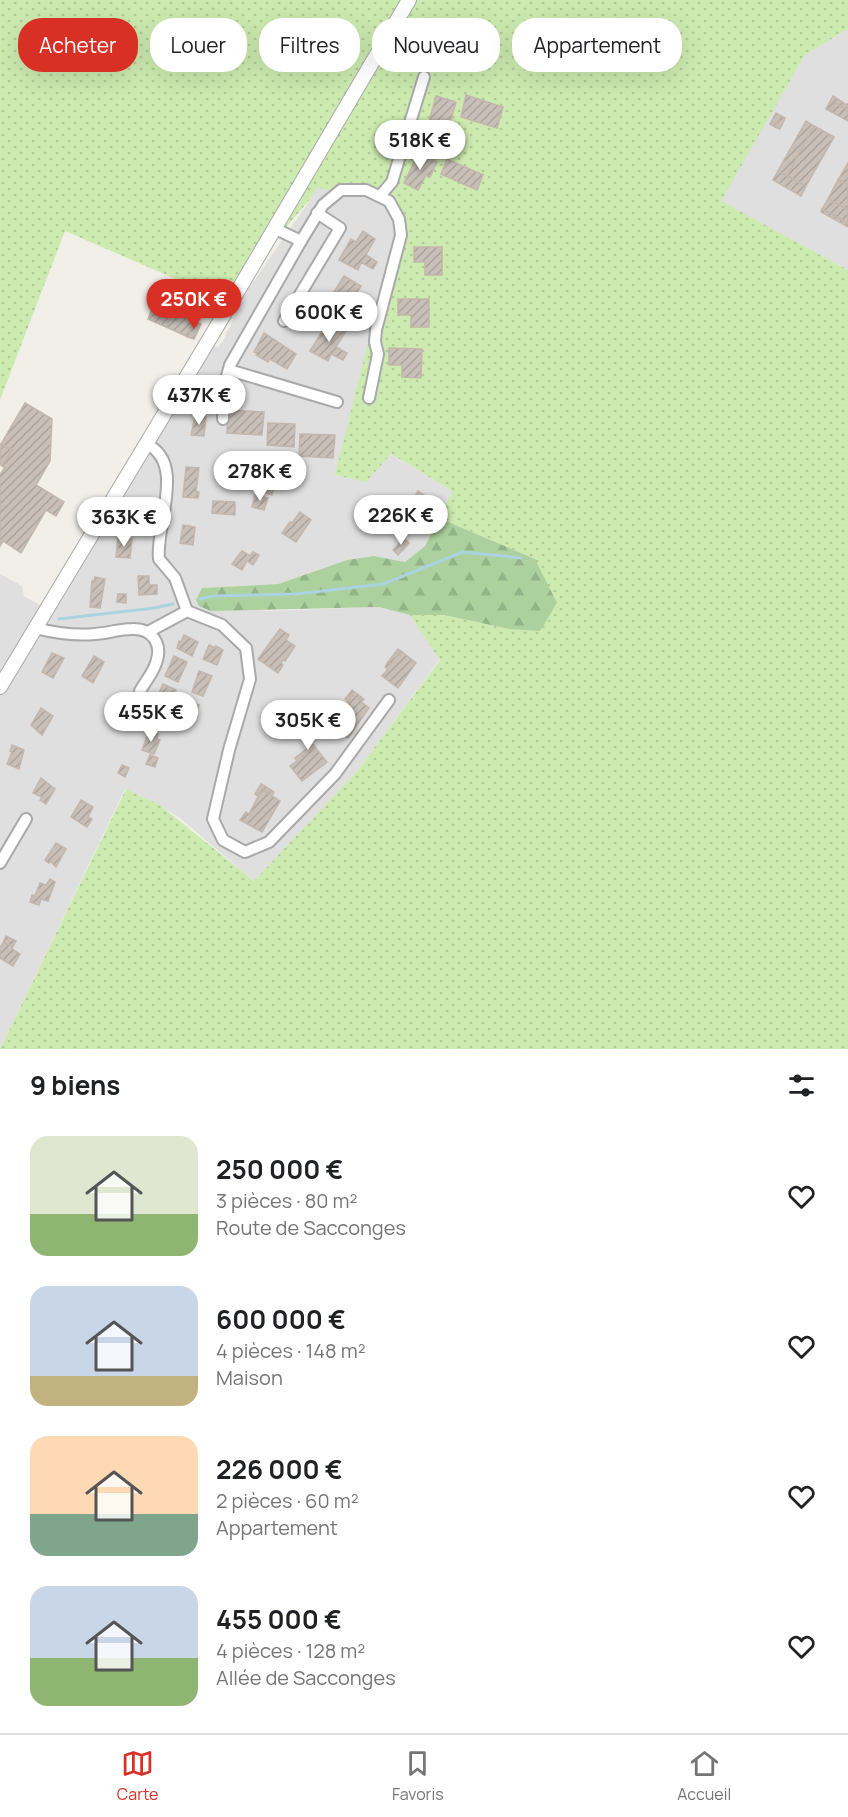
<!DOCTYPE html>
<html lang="fr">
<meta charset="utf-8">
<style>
body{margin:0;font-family:Manrope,sans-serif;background:#f6f6f6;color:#202124;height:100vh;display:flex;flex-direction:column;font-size:22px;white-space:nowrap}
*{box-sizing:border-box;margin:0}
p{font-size:20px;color:#757577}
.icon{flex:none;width:33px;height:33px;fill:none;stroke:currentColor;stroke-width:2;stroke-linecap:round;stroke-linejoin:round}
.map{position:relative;height:1049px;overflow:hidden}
.panel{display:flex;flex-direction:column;background:#fff;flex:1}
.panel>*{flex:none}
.guide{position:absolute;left:18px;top:18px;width:813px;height:54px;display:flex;gap:12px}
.price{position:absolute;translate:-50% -51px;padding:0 14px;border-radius:21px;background:#fff;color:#222;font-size:20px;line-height:39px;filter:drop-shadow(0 2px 3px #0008)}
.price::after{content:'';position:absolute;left:50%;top:36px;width:18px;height:14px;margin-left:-9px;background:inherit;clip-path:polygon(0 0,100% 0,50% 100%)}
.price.active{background:#d93025;color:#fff}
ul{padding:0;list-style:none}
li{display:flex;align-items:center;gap:18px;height:150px;padding:0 30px}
li span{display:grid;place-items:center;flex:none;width:168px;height:120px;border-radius:18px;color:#555}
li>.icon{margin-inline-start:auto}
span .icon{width:72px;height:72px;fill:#fffc;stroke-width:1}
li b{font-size:26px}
h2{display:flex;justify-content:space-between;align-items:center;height:72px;padding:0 30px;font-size:26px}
.pill{padding:0 21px;border-radius:24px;background:#fff;box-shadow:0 6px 24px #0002;font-size:21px;line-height:54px}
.pill.active{background:#d93025;color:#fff}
.tabs{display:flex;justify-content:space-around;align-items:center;height:84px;border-top:2px solid #e0e0e0;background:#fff;font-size:16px;color:#757577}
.tabs a{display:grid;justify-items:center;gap:3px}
.tabs .active{color:#d93025}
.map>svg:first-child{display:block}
.residential{fill:#e0dfdf}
.grass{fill:url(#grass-dots)}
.forest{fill:url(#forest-firs)}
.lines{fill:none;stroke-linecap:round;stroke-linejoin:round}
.stream{stroke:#aad3df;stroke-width:3}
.building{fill:url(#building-hatch);stroke:#c4b6ab;stroke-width:1.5}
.minor-casing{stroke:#a9a9a9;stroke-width:14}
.tertiary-casing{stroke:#a9a9a9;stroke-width:16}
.minor{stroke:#fff;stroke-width:10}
.tertiary{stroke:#fff;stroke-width:14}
</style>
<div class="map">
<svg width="848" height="1049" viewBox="0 0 848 1049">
<defs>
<pattern id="grass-dots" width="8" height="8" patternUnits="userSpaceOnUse" patternTransform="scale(1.5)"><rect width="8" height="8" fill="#cdebb0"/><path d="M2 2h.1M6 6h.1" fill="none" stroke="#b0c997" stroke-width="1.8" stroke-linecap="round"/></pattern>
<pattern id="forest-firs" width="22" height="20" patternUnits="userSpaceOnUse" patternTransform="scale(1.5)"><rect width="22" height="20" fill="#add19e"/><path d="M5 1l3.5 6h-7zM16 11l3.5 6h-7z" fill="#95b388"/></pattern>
<pattern id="building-hatch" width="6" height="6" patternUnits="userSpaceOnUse" patternTransform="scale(1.5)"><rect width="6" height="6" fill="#c7bfb8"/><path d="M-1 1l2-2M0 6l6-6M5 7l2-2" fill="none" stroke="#aba49e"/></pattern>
</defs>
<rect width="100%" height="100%" fill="#f2efe9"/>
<g class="residential">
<polygon points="498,0 335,475 366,482 390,454 452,491 425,546 405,562 374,556 347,560 278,584 203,588 266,611 379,607 410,615 440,659 357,771 254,881 181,819 160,805 125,789 0,1049 0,574 22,586 24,596 54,613 213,346 218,347 223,341 245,294 312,197 321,177"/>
<polygon points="848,29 848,270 720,201 805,55"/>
</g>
<polygon class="grass" points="0,0 848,0 848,29 805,55 721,201 848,270 848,1049 0,1049 126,789 160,805 254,881 357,771 440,660 410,615 444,615 509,629 535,559 439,518 452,491 391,454 366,482 335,475 400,215 378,197 334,192 317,187 312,197 224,300 65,231 0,400"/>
<polygon class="forest" points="439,518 535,559 557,603 540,631 509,629 444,615 410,615 379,607 211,611 199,606 196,600 202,588 278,584 347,560 374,556 405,562 425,546"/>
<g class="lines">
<g class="stream">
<polyline points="200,599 213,596 297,594 383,584 463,552 521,558"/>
<polyline points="59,619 154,608 173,604"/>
</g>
</g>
<g class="building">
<polygon points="443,33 479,52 471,68 447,56 441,68 427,61"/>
<polygon points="466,95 503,107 497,128 461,117"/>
<polygon points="436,96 456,102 451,120 446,119 442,134 427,129"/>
<polygon points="833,96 847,105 845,109 835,103 830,111 826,109"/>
<polygon points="835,103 845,109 848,103 848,121 830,111"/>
<polygon points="776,113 781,116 775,127 770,124"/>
<polygon points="781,116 785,118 780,129 775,127"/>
<polygon points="806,121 814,126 787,176 778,171"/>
<polygon points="814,126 834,137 806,186 787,176"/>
<polygon points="419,152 437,162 430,177 426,175 418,190 404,183"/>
<polygon points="447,159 483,175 477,190 441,174"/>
<polygon points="848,163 848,185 838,180"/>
<polygon points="778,171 806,186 801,196 773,180"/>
<polygon points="838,180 848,185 848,210 828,199"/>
<polygon points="828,199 848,210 848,223 822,209"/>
<polygon points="822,209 848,223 848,227 821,212"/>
<polygon points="363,231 375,239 366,255 377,262 373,269 361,262 358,270 339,260 351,239 356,242"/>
<polygon points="414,247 442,247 442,275 425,275 425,262 414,262"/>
<polygon points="344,276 361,286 352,301 363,308 359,315 347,308 343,316 325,306"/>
<polygon points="398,299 429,299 429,327 411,327 411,315 398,315"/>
<polygon points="154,304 173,312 166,327 148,319"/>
<polygon points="173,312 194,321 188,337 166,327"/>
<polygon points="194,321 201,324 194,339 188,337"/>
<polygon points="328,322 346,331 336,347 347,353 343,360 331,354 328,361 310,351"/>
<polygon points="264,333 296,354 287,369 270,359 268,362 256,355 257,353 254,352"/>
<polygon points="389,348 422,349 421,378 402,377 402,365 389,365"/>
<polygon points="25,403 52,419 50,461 36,485 64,502 56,516 46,510 21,553 3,541 0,546 0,475 5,467 2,466 12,450 1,444"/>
<polygon points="228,410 264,412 262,435 227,433"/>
<polygon points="195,416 206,417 204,436 191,435"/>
<polygon points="268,423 295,424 294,447 267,445"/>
<polygon points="300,434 335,435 333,458 299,456"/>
<polygon points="1,444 12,450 2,466 0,464"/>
<polygon points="186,467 199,468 196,492 199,492 198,498 183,497"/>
<polygon points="263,479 276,483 272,495 260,491"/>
<polygon points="418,491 428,498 420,510 410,504"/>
<polygon points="255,495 268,498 264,510 252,507"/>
<polygon points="213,501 235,502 235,515 212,513"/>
<polygon points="139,506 152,508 150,527 137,525"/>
<polygon points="300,512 311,520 296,542 282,533 290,522 292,523"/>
<polygon points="183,525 195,527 193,545 180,543"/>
<polygon points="118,538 132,539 130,558 116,557"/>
<polygon points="404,538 409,543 398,555 393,550"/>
<polygon points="242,551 250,556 253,552 259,555 253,565 247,561 242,570 232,564"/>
<polygon points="138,576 149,576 149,585 157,585 157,594 139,595"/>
<polygon points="95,577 105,579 100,608 90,607 92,581 94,581"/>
<polygon points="118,594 126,594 126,603 117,602"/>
<polygon points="280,629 289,635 286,640 295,646 285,661 283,660 281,663 283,665 278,673 258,659"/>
<polygon points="184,635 198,642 192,656 177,648 179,641 181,642"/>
<polygon points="209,645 216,648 216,646 223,650 217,665 203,659"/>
<polygon points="398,649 401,651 391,664 388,662"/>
<polygon points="401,651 416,663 398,688 382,676 388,669 385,667 388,662 391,664"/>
<polygon points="52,653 64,658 53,678 42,672"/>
<polygon points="94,656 104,662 93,683 82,676"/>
<polygon points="174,656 187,662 178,682 165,676"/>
<polygon points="199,671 212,676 203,696 192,692"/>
<polygon points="163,684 176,690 168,709 158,705 159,700 157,698"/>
<polygon points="352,690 361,697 359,700 352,695 347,701 345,699"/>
<polygon points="352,695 359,700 361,697 364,699 361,702 369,708 348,738 328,724 334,716 337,719"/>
<polygon points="186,700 199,705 191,725 180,721 182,715 180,714"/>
<polygon points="41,708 53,716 42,735 31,725"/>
<polygon points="152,731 158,734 157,739 160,740 154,754 142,750 148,734 151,735"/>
<polygon points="313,744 315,747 303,757 300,754"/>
<polygon points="12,745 24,750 19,769 7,764 12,752 10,751"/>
<polygon points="315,747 327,762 302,781 290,766 297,761 295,758 300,754 303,757"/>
<polygon points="150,755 158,758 155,767 146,764"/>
<polygon points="122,765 129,768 125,777 118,773"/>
<polygon points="41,778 55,789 46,804 40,800 42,797 33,793"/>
<polygon points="261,784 271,790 269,794 262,789 258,796 255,794"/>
<polygon points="262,789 269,794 271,790 274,792 272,796 280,801 262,832 240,820 246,812 249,814"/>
<polygon points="81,800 93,807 88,817 92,819 87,827 71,817"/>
<polygon points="56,843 66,849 56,867 50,861 49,863 45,860"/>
<polygon points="50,879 55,882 48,901 41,899 39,905 30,902 32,895 35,896 40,883 46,885"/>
<polygon points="6,936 16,941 13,946 3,943"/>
<polygon points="3,943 13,946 12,949 20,954 13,966 0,958 0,948"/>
</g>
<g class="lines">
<defs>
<g id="minor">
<polyline points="380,196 392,182 424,77"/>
<polyline points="280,231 301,241 323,205 341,190 366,190 389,201 399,219 401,235 376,330 375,342 378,354 369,398"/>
<polyline points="284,321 340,228 317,213"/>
<polyline points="229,370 337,402"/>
<polyline points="223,419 225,383 230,365 301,241"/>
<path d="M146 444C187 462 155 526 159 559L175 578 187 611"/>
<path d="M35 628C55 633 75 636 95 634 108 633 120 629 132 629 152 628 163 644 156 663 153 673 145 682 140 691"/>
<polyline points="148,632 187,611 222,625 246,648 250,679 229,750 213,819 223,840 245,852 269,842 335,774 389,700"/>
<polyline points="0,863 26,819"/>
</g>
<polyline id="tertiary" points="0,687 213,333 409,0"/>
</defs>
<use href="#minor" class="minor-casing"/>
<use href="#tertiary" class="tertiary-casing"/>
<use href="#minor" class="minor"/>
<use href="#tertiary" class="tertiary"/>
</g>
</svg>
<b class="price" style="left:420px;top:171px">518K €</b>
<b class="price active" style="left:194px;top:330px">250K €</b>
<b class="price" style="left:329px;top:343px">600K €</b>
<b class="price" style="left:199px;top:426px">437K €</b>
<b class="price" style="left:260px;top:502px">278K €</b>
<b class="price" style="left:401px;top:546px">226K €</b>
<b class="price" style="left:124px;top:548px">363K €</b>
<b class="price" style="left:151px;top:743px">455K €</b>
<b class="price" style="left:308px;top:751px">305K €</b>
<div class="guide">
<a class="pill active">Acheter</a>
<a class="pill">Louer</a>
<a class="pill">Filtres</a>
<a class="pill">Nouveau</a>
<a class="pill">Appartement</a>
</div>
</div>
<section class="panel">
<h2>9 biens<svg class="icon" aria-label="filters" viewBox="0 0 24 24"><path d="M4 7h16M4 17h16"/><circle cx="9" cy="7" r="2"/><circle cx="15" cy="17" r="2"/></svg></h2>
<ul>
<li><span style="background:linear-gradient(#dfe7d0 65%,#8fb573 0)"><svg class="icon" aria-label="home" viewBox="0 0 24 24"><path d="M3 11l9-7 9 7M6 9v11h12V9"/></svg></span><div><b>250 000 €</b><p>3 pièces · 80 m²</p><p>Route de Sacconges</p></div><svg class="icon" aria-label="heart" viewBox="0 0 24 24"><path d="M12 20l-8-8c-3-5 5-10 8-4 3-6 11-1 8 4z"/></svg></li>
<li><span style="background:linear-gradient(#c9d6e8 75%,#c2b280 0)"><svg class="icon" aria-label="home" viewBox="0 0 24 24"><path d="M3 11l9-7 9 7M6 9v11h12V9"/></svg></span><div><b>600 000 €</b><p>4 pièces · 148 m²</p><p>Maison</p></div><svg class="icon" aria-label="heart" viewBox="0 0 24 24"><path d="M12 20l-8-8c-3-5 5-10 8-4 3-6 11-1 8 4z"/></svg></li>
<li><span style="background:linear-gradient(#ffd9b3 65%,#7fa58c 0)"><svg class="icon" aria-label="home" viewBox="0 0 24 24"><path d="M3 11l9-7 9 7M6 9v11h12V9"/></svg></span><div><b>226 000 €</b><p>2 pièces · 60 m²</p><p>Appartement</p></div><svg class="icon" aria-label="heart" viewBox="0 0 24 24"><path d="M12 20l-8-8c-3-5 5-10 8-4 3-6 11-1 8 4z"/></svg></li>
<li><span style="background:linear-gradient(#c9d6e8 60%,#8fb573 0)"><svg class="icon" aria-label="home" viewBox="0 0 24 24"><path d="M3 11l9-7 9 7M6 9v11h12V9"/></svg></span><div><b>455 000 €</b><p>4 pièces · 128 m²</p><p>Allée de Sacconges</p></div><svg class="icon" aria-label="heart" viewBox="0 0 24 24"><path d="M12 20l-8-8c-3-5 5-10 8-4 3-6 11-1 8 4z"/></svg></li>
</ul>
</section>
<nav class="tabs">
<a class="active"><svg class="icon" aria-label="map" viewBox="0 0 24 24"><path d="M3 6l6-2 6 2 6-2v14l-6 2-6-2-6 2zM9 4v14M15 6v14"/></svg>Carte</a>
<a><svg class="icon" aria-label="saved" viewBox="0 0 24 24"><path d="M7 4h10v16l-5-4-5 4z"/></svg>Favoris</a>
<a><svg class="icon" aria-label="home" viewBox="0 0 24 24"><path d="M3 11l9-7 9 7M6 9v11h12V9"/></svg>Accueil</a>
</nav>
